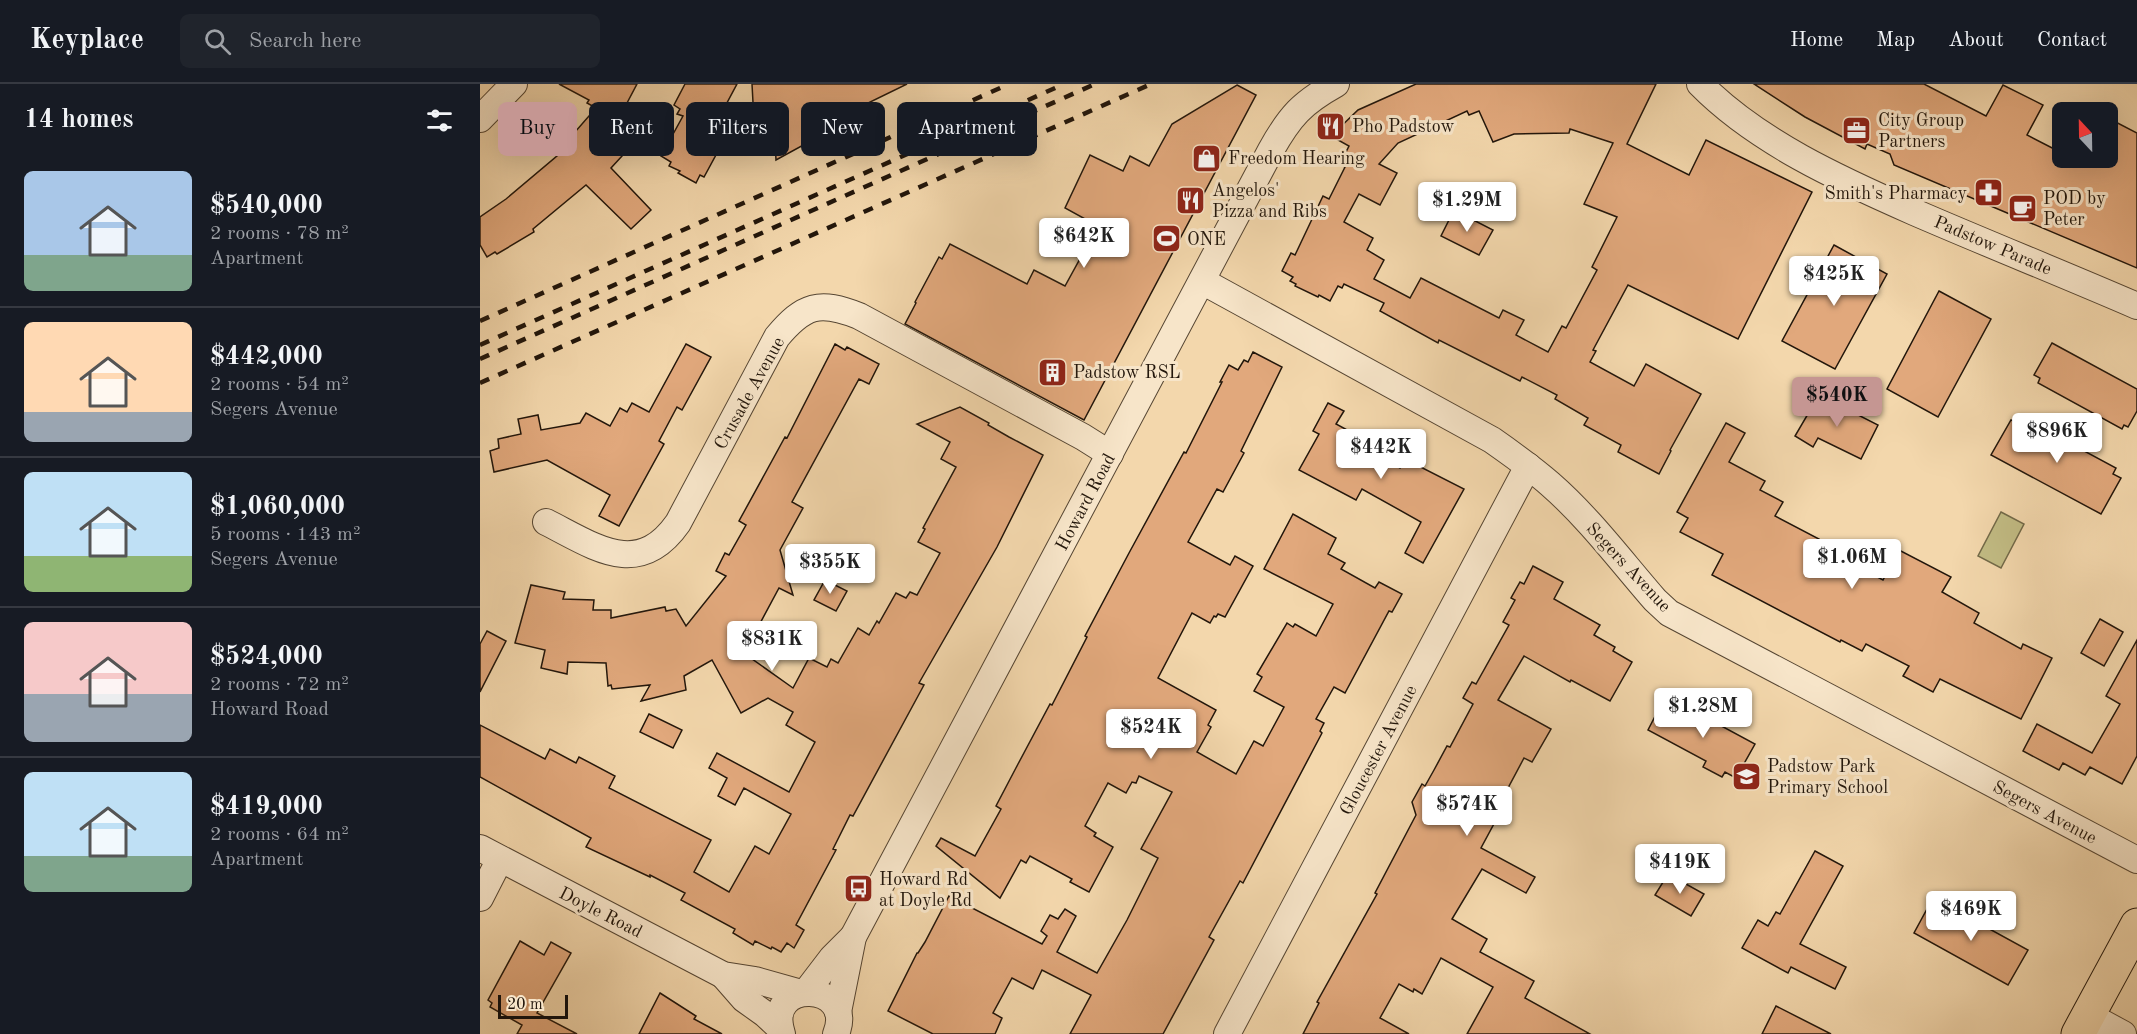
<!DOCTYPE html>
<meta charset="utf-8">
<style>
body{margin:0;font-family:"Old Standard TT",serif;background:#20242c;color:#f1f3f6;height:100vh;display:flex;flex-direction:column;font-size:22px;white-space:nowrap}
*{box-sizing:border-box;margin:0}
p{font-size:20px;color:#9ea1a6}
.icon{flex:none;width:33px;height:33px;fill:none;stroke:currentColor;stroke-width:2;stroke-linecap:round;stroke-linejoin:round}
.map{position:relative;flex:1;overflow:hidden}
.drawer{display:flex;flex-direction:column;background:#171b24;width:480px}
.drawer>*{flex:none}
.top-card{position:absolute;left:18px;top:18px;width:570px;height:54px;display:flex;gap:12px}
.needle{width:39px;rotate:338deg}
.fabs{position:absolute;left:1572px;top:18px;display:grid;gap:12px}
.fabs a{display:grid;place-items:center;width:66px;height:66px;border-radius:9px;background:#171b24;box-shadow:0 6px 24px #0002;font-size:30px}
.scale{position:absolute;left:18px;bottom:15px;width:70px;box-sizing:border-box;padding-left:6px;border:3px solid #22160b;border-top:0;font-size:16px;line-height:21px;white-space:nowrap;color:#22160b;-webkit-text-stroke:4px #f7e5c9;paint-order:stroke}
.price{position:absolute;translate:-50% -51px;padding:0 14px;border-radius:6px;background:#fff;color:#222;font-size:20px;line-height:39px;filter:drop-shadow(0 2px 3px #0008)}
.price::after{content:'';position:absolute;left:50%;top:36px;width:18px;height:14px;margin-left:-9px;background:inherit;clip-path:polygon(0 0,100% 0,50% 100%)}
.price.active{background:#c59692;color:#111}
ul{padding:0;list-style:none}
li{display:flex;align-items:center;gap:18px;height:150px;padding:0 24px}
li+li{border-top:2px solid #363941}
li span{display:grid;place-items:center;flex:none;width:168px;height:120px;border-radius:9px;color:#555}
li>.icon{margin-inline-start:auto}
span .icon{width:72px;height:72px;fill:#fffc;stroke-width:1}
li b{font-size:26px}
h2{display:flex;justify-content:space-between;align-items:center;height:72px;padding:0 24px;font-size:26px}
.tag{padding:0 21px;border-radius:9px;background:#171b24;box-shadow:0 6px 24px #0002;font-size:21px;line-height:54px}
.tag.active{background:#c59692;color:#111}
header{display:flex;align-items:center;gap:36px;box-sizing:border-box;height:84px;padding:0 30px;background:#171b24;border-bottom:2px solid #363941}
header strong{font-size:28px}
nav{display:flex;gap:33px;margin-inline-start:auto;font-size:21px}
.search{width:420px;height:54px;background:#20242c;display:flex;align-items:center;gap:15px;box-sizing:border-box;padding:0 21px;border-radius:9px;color:#9ea1a6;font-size:22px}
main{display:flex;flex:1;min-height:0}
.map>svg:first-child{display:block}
.green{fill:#c2bc84;stroke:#726948;stroke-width:1.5}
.building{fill:#e1a87c;stroke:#22160b;stroke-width:1.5;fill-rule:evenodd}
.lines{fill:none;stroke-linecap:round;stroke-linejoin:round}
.minor-casing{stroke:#564633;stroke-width:28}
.major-casing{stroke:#22160b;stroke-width:35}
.minor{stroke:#f7e5c9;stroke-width:26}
.major{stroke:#f3d7ac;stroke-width:33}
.rail{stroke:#22160b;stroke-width:4.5;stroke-dasharray:10 10;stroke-linecap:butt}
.labels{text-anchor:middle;stroke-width:6;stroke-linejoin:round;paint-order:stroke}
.poi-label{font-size:18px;fill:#22160b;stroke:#f7e5c9;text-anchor:start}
.street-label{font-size:18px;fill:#22160b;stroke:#f7e5c9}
</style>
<header>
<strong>Keyplace</strong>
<div class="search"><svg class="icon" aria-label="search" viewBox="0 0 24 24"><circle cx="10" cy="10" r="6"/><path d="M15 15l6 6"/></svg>Search here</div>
<nav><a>Home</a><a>Map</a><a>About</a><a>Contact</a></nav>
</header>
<main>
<section class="drawer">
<h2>14 homes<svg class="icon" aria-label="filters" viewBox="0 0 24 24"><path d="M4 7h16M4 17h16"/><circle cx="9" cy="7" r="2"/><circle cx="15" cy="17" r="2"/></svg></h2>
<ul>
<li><span style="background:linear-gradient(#a9c7e8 70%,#7fa58c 0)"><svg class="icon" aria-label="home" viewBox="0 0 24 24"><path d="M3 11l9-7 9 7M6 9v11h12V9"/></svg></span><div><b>$540,000</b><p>2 rooms · 78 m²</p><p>Apartment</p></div></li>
<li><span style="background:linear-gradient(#ffd9b3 75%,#9aa5b1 0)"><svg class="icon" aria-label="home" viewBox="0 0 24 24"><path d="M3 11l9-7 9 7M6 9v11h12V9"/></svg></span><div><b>$442,000</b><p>2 rooms · 54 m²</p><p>Segers Avenue</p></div></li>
<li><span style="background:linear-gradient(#bfe0f5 70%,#8fb573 0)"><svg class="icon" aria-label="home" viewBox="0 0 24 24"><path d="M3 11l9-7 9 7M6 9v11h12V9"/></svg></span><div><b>$1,060,000</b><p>5 rooms · 143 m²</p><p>Segers Avenue</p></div></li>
<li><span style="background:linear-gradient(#f6c9c9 60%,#9aa5b1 0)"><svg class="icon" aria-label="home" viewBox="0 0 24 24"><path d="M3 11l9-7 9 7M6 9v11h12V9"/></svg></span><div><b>$524,000</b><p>2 rooms · 72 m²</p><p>Howard Road</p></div></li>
<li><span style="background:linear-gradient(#bfe0f5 70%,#7fa58c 0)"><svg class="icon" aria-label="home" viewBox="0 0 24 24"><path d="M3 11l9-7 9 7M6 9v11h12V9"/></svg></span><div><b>$419,000</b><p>2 rooms · 64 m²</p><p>Apartment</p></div></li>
</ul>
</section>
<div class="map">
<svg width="1657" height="950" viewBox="0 0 1657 950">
<rect width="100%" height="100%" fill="#f3d7ac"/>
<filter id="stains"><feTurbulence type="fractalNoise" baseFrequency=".00333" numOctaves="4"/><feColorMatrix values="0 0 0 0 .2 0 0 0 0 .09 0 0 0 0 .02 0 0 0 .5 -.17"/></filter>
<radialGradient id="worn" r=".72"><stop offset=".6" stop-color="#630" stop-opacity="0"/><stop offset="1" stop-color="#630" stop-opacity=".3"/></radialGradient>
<polygon class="green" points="1521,428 1544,440 1521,484 1498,472"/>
<g class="building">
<polygon points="79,0 157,0 127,57 142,72 131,84 171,126 151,145 106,101 53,145 54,148 17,170 15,168 7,173 0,161 0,133 26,115 84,66 81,64 116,24 107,19 109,16"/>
<polygon points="205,0 257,0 224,62 237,69 224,93 220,91 216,99 198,89 200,87 189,82 191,78 181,72 203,32 197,30 200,25 194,21"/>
<polygon points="272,0 427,0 347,39 351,46 296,76 294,35 274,37"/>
<path d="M936 0H1176L1147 60 1209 91 1226 56 1332 108 1258 255 1148 201 1113 266 1116 267 1110 278 1154 302 1166 280 1221 310 1190 366 1191 367 1179 390 1138 368 1141 361 1104 341 1108 334 1075 315 1077 311 1042 293 1040 297 959 256 958 259 900 227 904 219 864 200 862 204 858 202 850 217 839 211 838 213 815 202 816 200 810 197 813 193 802 187 811 169 815 171 843 112 849 115 865 83 860 80 869 62 851 52 878 26ZM987 27 989 31 999 27 1013 58 1034 50 1089 49 1090 45 1133 59 1104 120 1137 133 1112 183 1117 186 1086 244 1082 242 1068 268 1036 251 1044 236 1023 226 1019 234 941 194 930 214 894 195 904 176 887 166 893 154 864 138 879 110 900 121 917 89 899 80 918 59Z"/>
<polygon points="1274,0 1444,0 1506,32 1523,1 1563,21 1547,51 1582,69 1582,74 1628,74 1628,34 1657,49 1657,184 1414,81 1410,70 1387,60 1385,65 1325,33"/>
<polygon points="757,1 776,11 604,336 425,240 436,219 435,218 459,173 462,175 470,160 547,200 554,186 585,202 618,142 585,124 610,71 643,87 650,72 669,82 692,40"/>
<polygon points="974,126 1013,146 999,171 961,152"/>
<polygon points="1354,161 1407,190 1355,285 1302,257"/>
<polygon points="1459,207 1511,235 1458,333 1407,305"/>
<polygon points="1572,259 1657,305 1657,327 1648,343 1644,341 1642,345 1558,299 1560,294 1554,291"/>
<polygon points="206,260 231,273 202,326 197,323 179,357 184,360 139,442 119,432 130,411 67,376 14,388 10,367 19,364 18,355 41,350 38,335 58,331 61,346 100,339 106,329 130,342 140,324 147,328 152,319 169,328"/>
<polygon points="355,260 365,266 367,263 399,280 389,300 379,295 312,418 323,424 300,466 313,511 299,504 277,545 284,552 268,572 313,604 329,574 347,583 351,575 358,579 378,544 389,551 397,537 399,539 416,509 426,514 430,508 437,511 460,469 438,458 445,445 443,444 476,383 461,375 470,358 437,340 480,323 509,339 508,341 529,353 563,371 517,463 439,599 444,601 373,732 370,731 353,765 356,766 316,841 324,846 314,864 307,859 301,868 292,863 291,865 275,857 273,861 253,849 255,845 201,816 205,809 170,791 170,793 106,763 111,754 0,693 0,641 65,675 70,665 96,679 99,673 135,692 129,704 231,756 214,788 249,808 275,762 289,770 311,730 264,704 255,721 238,712 247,694 229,684 237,669 309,708 335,658 306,641 313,628 288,614 261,629 232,576 204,592 206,606 161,617 170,601 132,605 131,601 128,602 126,579 88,578 87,590 61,584 65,566 35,559 51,501 85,508 83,515 114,516 113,526 131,526 131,534 185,523 186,527 196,525 206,542 246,492 236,487 245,469 249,471 266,441 259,437 305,353 307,354"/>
<polygon points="773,268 802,283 761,367 764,369 743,408 737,405 708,458 750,481 755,472 773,482 745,533 738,530 736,533 734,532 730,539 712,529 678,594 736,626 728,641 731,643 717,668 756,690 774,657 783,662 804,623 774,607 782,593 777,590 807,539 813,543 815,540 836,552 853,520 784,485 813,430 856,454 848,470 865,479 861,485 895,504 899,498 922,510 912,528 909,527 865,609 854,603 836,635 844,639 840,647 842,649 763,799 760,797 729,853 734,856 683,950 590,950 611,911 562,886 553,905 532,894 513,929 522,934 515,950 453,950 408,927 437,869 438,869 445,858 469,812 562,860 567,852 561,847 570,831 578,835 585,825 596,832 577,868 617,889 647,836 678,774 661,765 692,708 659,692 656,699 652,698 646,709 628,699 605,742 616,749 614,752 633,763 609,808 590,798 592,795 550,772 546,779 541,776 520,814 456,762 461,754 495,772 521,725 516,722 538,680 570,620 572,621 607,553 605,552 649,469 704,368 706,369 742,298 740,298 749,281 758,286 764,276 768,278"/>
<polygon points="1339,311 1398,341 1381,375 1338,354 1333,363 1315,352"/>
<polygon points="848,319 864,327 856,340 893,360 889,367 920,384 925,375 984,405 943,479 925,469 941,438 882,405 876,416 819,386 839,350 833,347"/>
<polygon points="1539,332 1636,384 1633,390 1641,394 1621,430 1511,371 1531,336 1536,338"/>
<polygon points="1246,339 1265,349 1249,378 1285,397 1280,406 1303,418 1295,432 1339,455 1336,461 1403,496 1419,466 1471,493 1462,508 1499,529 1494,539 1541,565 1543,560 1572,574 1541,635 1460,595 1453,608 1423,592 1429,582 1386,560 1382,567 1361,556 1360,558 1232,491 1243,470 1200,448 1208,434 1197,428"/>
<polygon points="1053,482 1083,498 1074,515 1120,541 1114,551 1135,563 1133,567 1152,578 1130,617 1091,596 1090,598 1044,572 1018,616 1071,645 1052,678 1044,674 1019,721 1023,723 1001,764 1055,793 1046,809 1002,785 972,835 1007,855 1000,868 1054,897 1045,914 1110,950 987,950 1013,903 961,874 942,910 934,905 933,908 919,900 900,934 929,950 823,950 839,919 837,918 897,810 895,809 936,731 932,718 942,700 945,702 954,686 967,662 970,663 993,620 983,614 992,598 996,600 1029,541 1023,538 1035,516 1031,514 1040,498 1044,500"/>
<polygon points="345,496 367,507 356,527 334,516"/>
<polygon points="1620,535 1643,548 1624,582 1601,569"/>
<polygon points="7,547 26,557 0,608 0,560"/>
<polygon points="1657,556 1657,672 1642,700 1610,683 1605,691 1583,679 1579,686 1543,667 1557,640 1612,669 1640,620 1626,612"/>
<polygon points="1197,618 1275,660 1256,694 1245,688 1242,693 1223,683 1226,677 1168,646 1182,619 1193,625"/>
<polygon points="169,630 202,646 193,664 160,648"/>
<polygon points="1335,767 1363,782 1320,860 1366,883 1355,905 1311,883 1308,889 1262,864 1278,836 1288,842 1296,828 1300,830"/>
<polygon points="1188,790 1224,810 1211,832 1175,811"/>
<polygon points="1453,814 1548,866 1528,901 1434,849"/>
<polygon points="40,857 64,871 71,858 91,869 57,929 97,950 37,950 42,941 10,923 12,919 8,916"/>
<polygon points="180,909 216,932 214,935 242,950 159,950"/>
<polygon points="1296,922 1351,950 1282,950"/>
</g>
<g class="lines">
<defs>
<g id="minor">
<path d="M1220 0C1277 58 1361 96 1434 128 1508 160 1583 190 1657 222"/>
<polyline points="0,35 34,0"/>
<path d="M722 197 1012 356C1032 370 1052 384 1070 400 1109 434 1141 477 1175 516L1189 529 1657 776"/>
<path d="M66 438C114 462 158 496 198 439L297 253C324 221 339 216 379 232L603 353 630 370"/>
<polyline points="0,764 243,891 275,896 321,909"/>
<polyline points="0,814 20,775"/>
<polyline points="243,891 264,915 285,930 300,944"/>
<polyline points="326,908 352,874 373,853"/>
<path d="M358 928 373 853 791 66C810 32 822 19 856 0"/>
<polyline points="1608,931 1643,950"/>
<path d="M302 950C283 893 377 898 356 950"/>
<polyline points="747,950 1048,382"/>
</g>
<polyline id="major" points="1598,950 1657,841"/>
</defs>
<use href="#minor" class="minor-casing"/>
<use href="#major" class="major-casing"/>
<use href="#minor" class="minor"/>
<use href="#major" class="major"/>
<g class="rail">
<polyline points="0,237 529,0"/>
<polyline points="0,261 584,0"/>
<polyline points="0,275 615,0"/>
<polyline points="0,299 671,0"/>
</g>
</g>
<defs>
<symbol id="restaurant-square" viewBox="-11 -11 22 22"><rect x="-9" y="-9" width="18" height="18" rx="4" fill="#8f2418" stroke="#f7e5c9"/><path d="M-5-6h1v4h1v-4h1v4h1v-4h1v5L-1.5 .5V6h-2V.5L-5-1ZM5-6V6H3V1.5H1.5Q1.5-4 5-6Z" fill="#fff"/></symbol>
<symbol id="office-square" viewBox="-11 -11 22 22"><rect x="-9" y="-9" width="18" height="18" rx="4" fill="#8f2418" stroke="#f7e5c9"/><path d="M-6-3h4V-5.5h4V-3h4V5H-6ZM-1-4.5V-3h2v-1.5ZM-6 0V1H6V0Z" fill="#fff"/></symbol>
<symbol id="shop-square" viewBox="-11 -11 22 22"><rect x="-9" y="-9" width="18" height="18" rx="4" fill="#8f2418" stroke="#f7e5c9"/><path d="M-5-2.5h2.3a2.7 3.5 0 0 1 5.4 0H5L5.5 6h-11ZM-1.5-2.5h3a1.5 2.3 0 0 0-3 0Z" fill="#fff"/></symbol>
<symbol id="pharmacy-square" viewBox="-11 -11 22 22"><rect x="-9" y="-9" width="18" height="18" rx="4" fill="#8f2418" stroke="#f7e5c9"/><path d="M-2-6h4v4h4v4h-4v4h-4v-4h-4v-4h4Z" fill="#fff"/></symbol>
<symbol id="cafe-square" viewBox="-11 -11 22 22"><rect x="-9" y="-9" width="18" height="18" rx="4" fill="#8f2418" stroke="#f7e5c9"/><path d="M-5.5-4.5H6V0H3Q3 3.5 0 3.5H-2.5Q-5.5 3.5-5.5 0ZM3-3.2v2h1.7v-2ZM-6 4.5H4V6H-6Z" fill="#fff"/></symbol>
<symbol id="stadium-square" viewBox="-11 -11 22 22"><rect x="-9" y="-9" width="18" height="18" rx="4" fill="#8f2418" stroke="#f7e5c9"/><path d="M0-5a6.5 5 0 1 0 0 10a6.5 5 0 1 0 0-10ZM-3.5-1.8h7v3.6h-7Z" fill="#fff"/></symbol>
<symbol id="building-square" viewBox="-11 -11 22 22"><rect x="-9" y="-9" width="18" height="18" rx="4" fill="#8f2418" stroke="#f7e5c9"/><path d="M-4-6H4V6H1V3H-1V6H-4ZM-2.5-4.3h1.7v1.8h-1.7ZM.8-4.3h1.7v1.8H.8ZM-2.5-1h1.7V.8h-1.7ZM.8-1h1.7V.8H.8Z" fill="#fff"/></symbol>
<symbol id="school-square" viewBox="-11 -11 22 22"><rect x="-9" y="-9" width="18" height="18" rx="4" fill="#8f2418" stroke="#f7e5c9"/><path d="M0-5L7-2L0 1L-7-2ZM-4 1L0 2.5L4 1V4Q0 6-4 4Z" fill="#fff"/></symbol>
<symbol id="bus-square" viewBox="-11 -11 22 22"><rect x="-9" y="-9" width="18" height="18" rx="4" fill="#8f2418" stroke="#f7e5c9"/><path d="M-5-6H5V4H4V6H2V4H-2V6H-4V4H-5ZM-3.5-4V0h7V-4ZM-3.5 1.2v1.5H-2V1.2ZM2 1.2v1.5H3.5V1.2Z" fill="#fff"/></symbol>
</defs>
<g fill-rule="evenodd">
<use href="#restaurant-square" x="834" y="26" width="33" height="33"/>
<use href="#office-square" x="1360" y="30" width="33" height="33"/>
<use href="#shop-square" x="710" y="58" width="33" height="33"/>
<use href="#pharmacy-square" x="1492" y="92" width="33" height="33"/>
<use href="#restaurant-square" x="694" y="100" width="33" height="33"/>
<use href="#cafe-square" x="1526" y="108" width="33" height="33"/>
<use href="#stadium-square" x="670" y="138" width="33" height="33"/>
<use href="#building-square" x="556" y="272" width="33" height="33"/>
<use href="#school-square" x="1250" y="676" width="33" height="33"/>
<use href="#bus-square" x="362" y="788" width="33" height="33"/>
</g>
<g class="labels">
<g class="poi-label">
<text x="1398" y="42">City Group<tspan x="1398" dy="21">Partners</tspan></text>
<text x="872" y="48">Pho Padstow</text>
<text x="748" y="80">Freedom Hearing</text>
<text x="732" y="112">Angelos'<tspan x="732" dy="21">Pizza and Ribs</tspan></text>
<text x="1487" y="115" text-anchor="end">Smith's Pharmacy</text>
<text x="1563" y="120">POD by<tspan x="1563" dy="21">Peter</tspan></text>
<text x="707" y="161">ONE</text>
<text x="593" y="294">Padstow RSL</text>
<text x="1287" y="688">Padstow Park<tspan x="1287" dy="21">Primary School</tspan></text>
<text x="399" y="801">Howard Rd<tspan x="399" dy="21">at Doyle Rd</tspan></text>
</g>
<g class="street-label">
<text transform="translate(1513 161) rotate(23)" y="6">Padstow Parade</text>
<text transform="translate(269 309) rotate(-61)" y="6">Crusade Avenue</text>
<text transform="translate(605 418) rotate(-62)" y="6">Howard Road</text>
<text transform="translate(1149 483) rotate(47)" y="6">Segers Avenue</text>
<text transform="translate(898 666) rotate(-62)" y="6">Gloucester Avenue</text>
<text transform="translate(1565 728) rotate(28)" y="6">Segers Avenue</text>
<text transform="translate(121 828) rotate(27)" y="6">Doyle Road</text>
</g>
</g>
<rect width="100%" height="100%" filter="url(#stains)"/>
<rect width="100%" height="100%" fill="url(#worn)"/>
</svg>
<div class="fabs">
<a><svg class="needle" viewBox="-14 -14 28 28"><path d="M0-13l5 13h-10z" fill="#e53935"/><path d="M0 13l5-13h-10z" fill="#9ea1a6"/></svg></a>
</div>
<div class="scale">20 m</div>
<b class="price" style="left:987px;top:149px">$1.29M</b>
<b class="price" style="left:604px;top:185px">$642K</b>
<b class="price" style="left:1354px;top:223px">$425K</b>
<b class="price active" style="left:1357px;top:344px">$540K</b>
<b class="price" style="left:1577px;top:380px">$896K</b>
<b class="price" style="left:901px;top:396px">$442K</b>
<b class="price" style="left:1372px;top:506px">$1.06M</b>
<b class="price" style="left:350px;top:511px">$355K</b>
<b class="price" style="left:292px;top:588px">$831K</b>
<b class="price" style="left:1223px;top:655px">$1.28M</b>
<b class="price" style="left:671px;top:676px">$524K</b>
<b class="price" style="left:987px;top:753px">$574K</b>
<b class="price" style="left:1200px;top:811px">$419K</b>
<b class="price" style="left:1491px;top:858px">$469K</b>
<div class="top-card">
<a class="tag active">Buy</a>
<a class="tag">Rent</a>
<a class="tag">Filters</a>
<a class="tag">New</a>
<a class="tag">Apartment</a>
</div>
</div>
</main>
